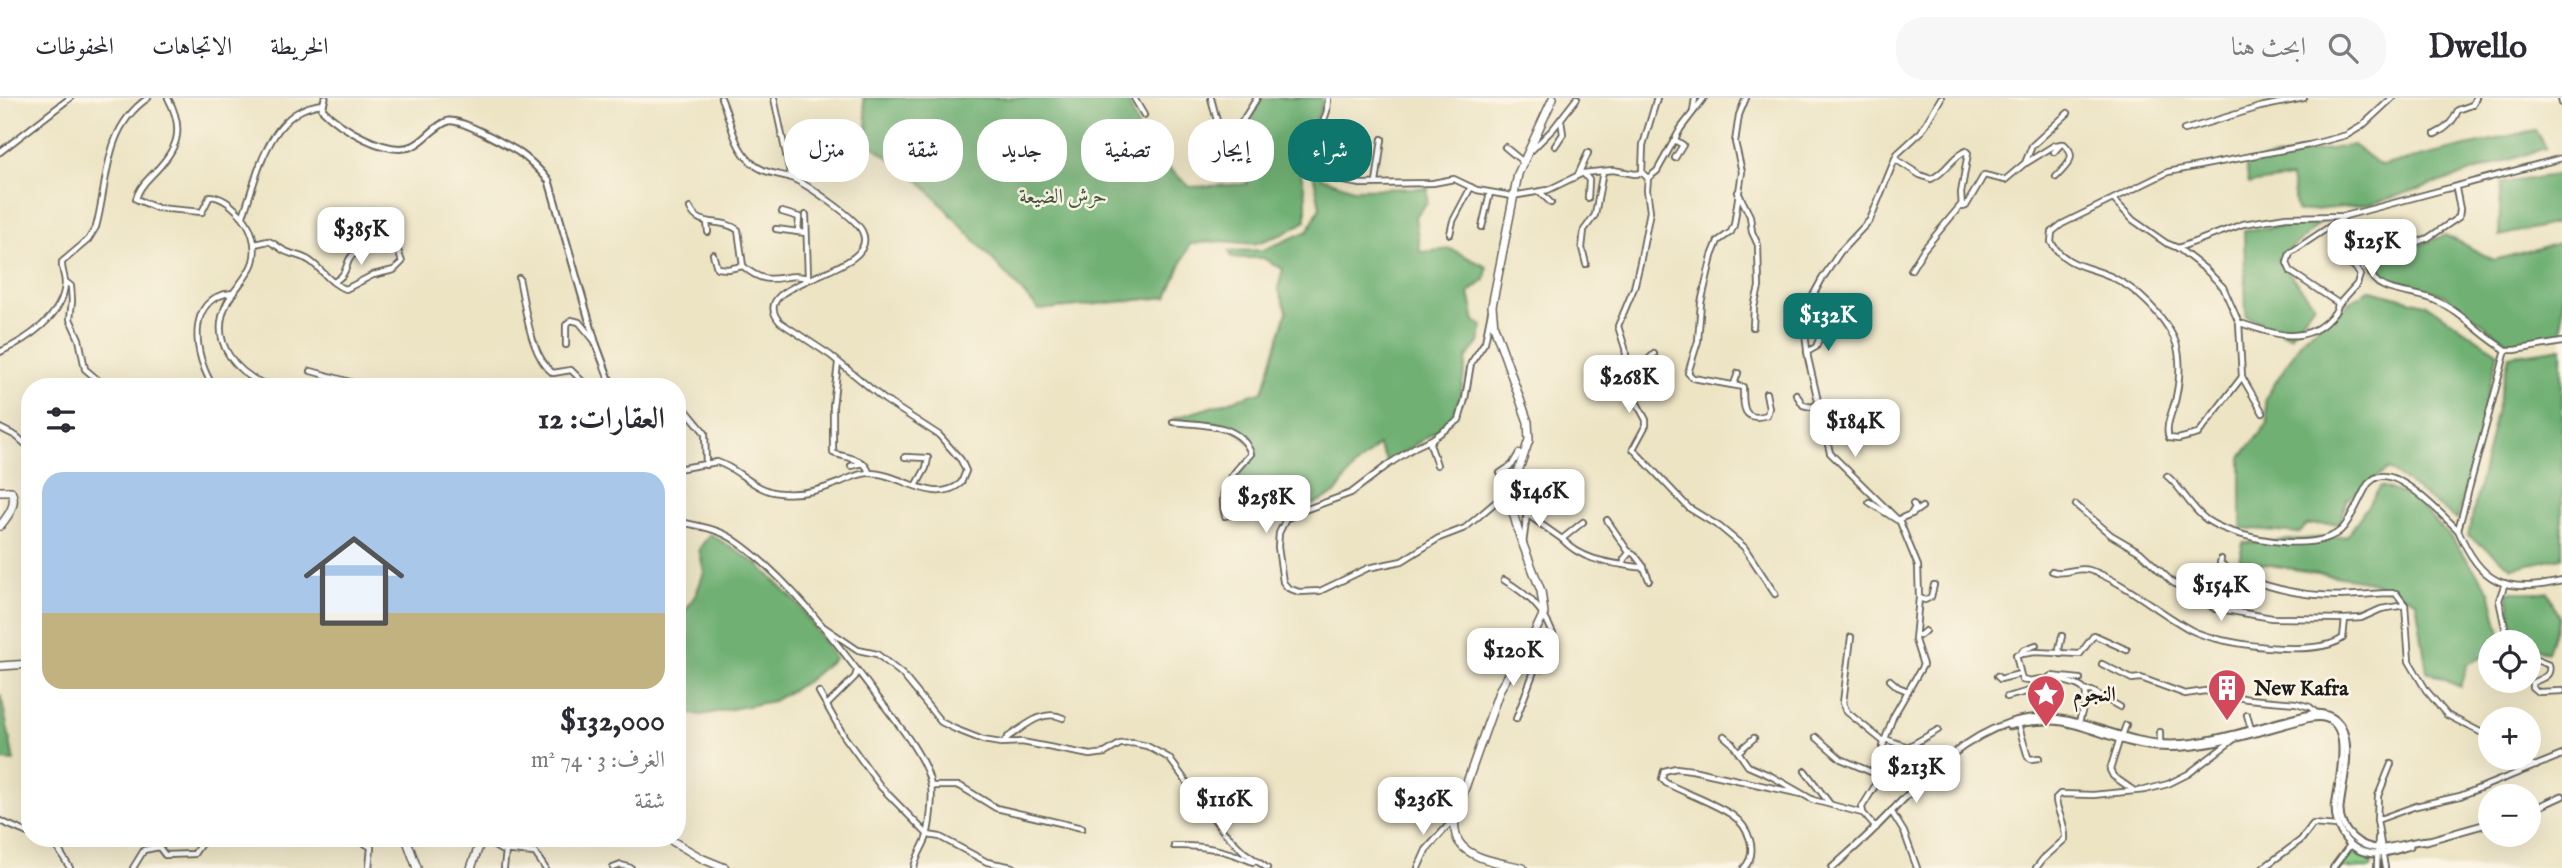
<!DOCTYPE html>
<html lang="ar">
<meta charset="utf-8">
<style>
body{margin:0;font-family:"IM FELL English",Amiri,serif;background:#f7f7f7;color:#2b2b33;direction:rtl;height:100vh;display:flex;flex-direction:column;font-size:26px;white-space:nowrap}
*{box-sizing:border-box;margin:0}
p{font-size:23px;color:#7c7c81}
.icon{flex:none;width:38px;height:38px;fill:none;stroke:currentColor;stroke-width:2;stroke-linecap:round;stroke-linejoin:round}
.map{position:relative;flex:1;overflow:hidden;direction:ltr}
.sheet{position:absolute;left:21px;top:280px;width:665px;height:469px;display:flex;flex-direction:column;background:#fff;border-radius:28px;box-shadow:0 7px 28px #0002;direction:rtl}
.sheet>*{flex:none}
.guide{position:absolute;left:707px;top:21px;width:665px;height:63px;direction:rtl;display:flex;gap:14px}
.fabs{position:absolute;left:2478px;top:532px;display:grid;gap:14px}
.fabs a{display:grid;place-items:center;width:63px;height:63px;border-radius:50%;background:#fff;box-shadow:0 7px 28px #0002;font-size:35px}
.price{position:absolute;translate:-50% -60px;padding:0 16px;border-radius:14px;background:#fff;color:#222;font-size:23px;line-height:46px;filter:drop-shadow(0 2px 4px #0008)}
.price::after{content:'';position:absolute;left:50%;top:42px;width:21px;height:16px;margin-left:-10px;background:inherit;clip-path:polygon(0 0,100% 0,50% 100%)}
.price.on{background:#0f766e;color:#fff}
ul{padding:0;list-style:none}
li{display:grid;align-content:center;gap:14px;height:371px;padding:0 21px}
li span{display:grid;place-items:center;height:217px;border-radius:21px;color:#555}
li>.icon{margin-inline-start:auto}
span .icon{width:126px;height:126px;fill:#fffc;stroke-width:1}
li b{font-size:30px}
h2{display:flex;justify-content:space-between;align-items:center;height:84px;padding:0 21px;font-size:30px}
.chip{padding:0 24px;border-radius:28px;background:#fff;box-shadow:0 7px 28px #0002;font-size:24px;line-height:63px}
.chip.on{background:#0f766e;color:#fff}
header{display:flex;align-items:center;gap:42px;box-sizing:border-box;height:98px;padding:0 35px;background:#fff;border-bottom:2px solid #e1e1e2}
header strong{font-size:33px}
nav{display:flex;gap:38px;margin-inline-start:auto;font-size:24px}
.search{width:490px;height:63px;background:#f7f7f7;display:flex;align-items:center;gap:18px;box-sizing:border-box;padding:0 24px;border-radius:28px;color:#7c7c81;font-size:26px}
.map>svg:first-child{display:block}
.green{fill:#8bcd86;stroke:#547451;stroke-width:2}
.forest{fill:#70b073;stroke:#466648;stroke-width:2}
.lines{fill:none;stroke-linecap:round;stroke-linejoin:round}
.minor-casing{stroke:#656257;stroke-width:8}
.tertiary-casing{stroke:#656257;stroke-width:9}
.primary-casing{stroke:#656257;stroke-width:10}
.minor{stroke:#fff;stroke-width:4.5}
.tertiary{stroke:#fff;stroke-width:5}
.primary{stroke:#fff;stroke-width:7}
.labels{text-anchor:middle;stroke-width:5;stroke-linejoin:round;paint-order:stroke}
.park-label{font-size:21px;fill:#435a41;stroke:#fcf5e5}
.poi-label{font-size:21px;font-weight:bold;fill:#1c1c1c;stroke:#fcf5e5;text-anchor:start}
</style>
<header>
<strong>Dwello</strong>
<div class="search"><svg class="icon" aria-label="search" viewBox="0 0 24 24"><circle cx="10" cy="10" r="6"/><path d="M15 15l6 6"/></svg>ابحث هنا</div>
<nav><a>الخريطة</a><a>الاتجاهات</a><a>المحفوظات</a></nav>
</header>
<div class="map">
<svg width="2562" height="770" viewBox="0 0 2562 770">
<rect width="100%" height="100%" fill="#fcf5e5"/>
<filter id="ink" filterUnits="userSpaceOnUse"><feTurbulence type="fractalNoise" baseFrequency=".0143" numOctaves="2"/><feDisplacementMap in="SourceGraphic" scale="14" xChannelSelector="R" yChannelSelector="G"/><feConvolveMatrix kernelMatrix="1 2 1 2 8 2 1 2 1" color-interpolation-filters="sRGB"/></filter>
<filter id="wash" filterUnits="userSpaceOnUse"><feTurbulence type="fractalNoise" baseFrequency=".00686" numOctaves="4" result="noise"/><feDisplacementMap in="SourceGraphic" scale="28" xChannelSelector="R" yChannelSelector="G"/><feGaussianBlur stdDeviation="1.57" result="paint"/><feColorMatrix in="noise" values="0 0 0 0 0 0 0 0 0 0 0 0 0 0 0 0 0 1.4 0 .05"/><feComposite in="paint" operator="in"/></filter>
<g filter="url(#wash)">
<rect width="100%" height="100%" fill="#ede4c4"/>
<polygon class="green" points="2349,754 2371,762 2371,770 2336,770"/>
<g class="forest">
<polygon points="863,0 1127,0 1145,49 1190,89 1247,86 1232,48 1263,0 1321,0 1323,5 1299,65 1306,98 1306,123 1283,136 1254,146 1221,143 1190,146 1167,199 1039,212 918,81 870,46"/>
<polygon points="2535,32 2546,50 2372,106 2297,114 2291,80 2249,86 2245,65 2353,47 2381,68"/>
<polygon points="1311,65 1322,80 1353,91 1428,90 1427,105 1415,119 1420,154 1451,151 1487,169 1485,182 1469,195 1475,223 1483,228 1479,245 1467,259 1460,300 1449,324 1388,365 1378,347 1353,371 1335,396 1303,411 1289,396 1229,388 1258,353 1231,327 1172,321 1263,293 1287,213 1278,190 1283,171 1263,160 1232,160 1229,153 1263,152 1308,133 1320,109"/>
<polygon points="2562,76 2562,124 2499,138 2501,85"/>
<polygon points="2321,125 2278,161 2314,206 2290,238 2246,218 2244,132"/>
<polygon points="2445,137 2494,162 2562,144 2562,237 2509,245 2444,197 2385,180 2371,166"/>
<polygon points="2368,191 2428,207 2498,255 2457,422 2389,371 2346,402 2341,425 2307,427 2299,435 2241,430 2241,359 2268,325 2265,301 2304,239"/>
<polygon points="2562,250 2562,459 2512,470 2468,437 2509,258"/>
<polygon points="2381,388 2412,399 2452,441 2490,493 2502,544 2490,544 2490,556 2467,566 2460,589 2427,573 2416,503 2371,484 2239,462 2243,445 2347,438"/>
<polygon points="710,436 759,467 798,506 835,560 806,584 773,603 701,617 677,613 677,526 696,496 704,474 699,451"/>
<polygon points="2507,494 2548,494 2559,519 2547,555 2529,547 2529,544 2514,540"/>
<polygon points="0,597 1,597 14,663 0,662"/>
</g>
</g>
<g filter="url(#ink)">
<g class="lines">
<defs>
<g id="minor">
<path d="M168 0C186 34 177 52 151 78 144 85 138 92 136 101L157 110 202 114 210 98C222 99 230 106 238 114 251 126 258 147 253 164 249 178 234 191 227 205 208 244 236 276 271 289"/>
<polyline points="774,0 791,80"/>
<polyline points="1134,0 1144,17"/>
<polyline points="1211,0 1221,38 1227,43 1233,38 1257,0"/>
<polyline points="1328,0 1327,13 1315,48 1314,60 1318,71 1332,81 1361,86 1433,85 1454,81 1477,92 1512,98 1548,92 1583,75 1613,72 1635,76 1642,75"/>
<polyline points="1657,0 1643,47 1642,75 1648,80 1657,73 1681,30 1704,0"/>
<path d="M1746 0 1739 17 1735 44 1742 74 1734 127 1731 134 1718 143 1712 158 1701 205 1698 243 1688 275 1693 280 1743 289C1743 307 1742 325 1767 317L1769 310 1766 295"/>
<polyline points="2561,0 2562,5"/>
<polyline points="1693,13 1695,0"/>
<polyline points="2184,32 2260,9 2304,0"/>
<path d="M2435 36C2446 31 2454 23 2458 12L2472 7 2476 0"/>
<polyline points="1675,42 1683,47 1675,60"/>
<polyline points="1555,48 1563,36 1561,22"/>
<polyline points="1505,49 1522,63"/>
<polyline points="1531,53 1553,31 1577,0"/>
<polyline points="0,54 70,0"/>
<polyline points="2054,54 2061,46"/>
<path d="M1895 61 1920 77 1931 81C1946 75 1953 57 1966 53L1968 55 1961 95 1962 109 1966 108 1984 77 2005 82 2025 65 2032 48 2068 15"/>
<path d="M2026 65 2055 47 2064 46C2079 59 2066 68 2056 79"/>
<polyline points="1584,76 1589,82 1588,100"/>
<polyline points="1578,77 1588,55"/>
<polyline points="1648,80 1647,92 1650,113 1640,165 1634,190 1618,228 1625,250 1631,294 1646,322 1646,327 1633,351 1689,410 1720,429 1744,449 1775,496"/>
<polyline points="1376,85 1382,41"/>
<path d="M2456 91 2460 111 2459 119 2428 140 2380 158 2371 166 2370 172C2374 195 2410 193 2429 200 2459 210 2479 237 2506 252H2515L2562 244"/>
<polyline points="1540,94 1551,105"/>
<polyline points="1738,94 1750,118 1752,134 1758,147 1759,189 1754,209 1753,229"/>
<polyline points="2114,102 2133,122 2166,145 2178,150 2205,171 2223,189 2239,225 2242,279 2263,315"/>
<path d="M690 110C699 131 721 119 738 132L743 168C772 194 783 171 811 181"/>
<polyline points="782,114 799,119 798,134"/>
<polyline points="806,117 808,179"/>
<path d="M243 118C258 76 269 11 323 6"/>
<polyline points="707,124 708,134"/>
<polyline points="1482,129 1490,95"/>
<polyline points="776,131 806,135"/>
<polyline points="1450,136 1453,123 1471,89"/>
<path d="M255 146 268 143C274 145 278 149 283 152 291 157 302 157 310 163 322 171 331 187 346 191L373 177 394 172 402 164 396 147C387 141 354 151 349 162 344 174 346 176 334 184"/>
<polyline points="2178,150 2243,126 2286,119 2345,118 2562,60"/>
<polyline points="713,156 717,170 728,171 743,168"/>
<polyline points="1586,166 1582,150 1584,132 1595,117 1603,73"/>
<polyline points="1911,172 1924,151 1961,107"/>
<path d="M519 180C525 207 530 258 553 275L571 272 588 289"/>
<polyline points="66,184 71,188 72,203 70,221 79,241 85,271 106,289"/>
<polyline points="2339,206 2357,186 2360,177 2355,169 2342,164"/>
<polyline points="1491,214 1485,244 1471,265 1465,301 1459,322 1432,341 1415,349 1389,366 1351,395 1299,414 1286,421 1279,435 1278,449 1283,484 1288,490 1299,494 1320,493 1368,470 1402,463 1439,440 1465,430 1511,391"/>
<path d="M2240 225C2269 234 2300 248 2326 224 2332 218 2338 213 2338 205L2291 174 2287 165 2290 155 2344 119"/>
<polyline points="566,247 566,227 571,222 579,224 594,242"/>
<path d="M2506 252 2458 432C2481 486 2505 496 2562 483"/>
<path d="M0 254C26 242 64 218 65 185 65 177 61 171 62 164L88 142 96 129C109 81 103 31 148 0"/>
<polyline points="1807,254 1816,249 1823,231"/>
<path d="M838 265 833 308V355C846 360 866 360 869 375"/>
<path d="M1626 270C1638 273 1646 264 1654 256"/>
<polyline points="311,273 368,289"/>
<path d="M2242 279 2198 336 2178 341 2169 340C2164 328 2174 311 2176 299 2180 280 2182 258 2174 240 2162 216 2138 192 2114 180 2091 168 2066 170 2051 144L2052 134 2062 126 2168 74 2309 47 2347 37 2362 28 2392 0"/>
<polyline points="1734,286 1738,275"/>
<path d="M214 289C194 261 184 198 233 195"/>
<polyline points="1796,296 1803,307 1811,309 1818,306"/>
<polyline points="677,301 705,335 706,367"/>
<path d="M1173 324C1199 327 1241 324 1251 356 1233 374 1217 391 1225 418L1289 401 1299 414"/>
<polyline points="0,330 16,338 30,350"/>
<polyline points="1432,342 1430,346 1437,367"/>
<polyline points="905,359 928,360 926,370 916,388"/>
<polyline points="851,368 863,365"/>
<path d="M677 371 717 364C740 371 754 393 780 395 799 397 821 392 838 385 848 381 859 375 869 375 901 375 933 408 961 385L966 373 961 362 939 337 885 302 830 257 780 224C742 181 884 177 862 133 855 119 804 84 789 79 774 75 762 75 750 63 732 45 731 22 721 0"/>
<polyline points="1500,375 1512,367 1519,355 1524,356"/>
<path d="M2167 378C2183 391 2190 410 2207 422 2233 440 2314 457 2341 432 2353 420 2359 400 2368 386 2372 382 2376 378 2382 378 2405 377 2442 417 2458 432"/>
<polyline points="1869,404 1897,422 1911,416 1915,409 1913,406"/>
<polyline points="2076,407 2111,437 2140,454 2172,484 2214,510 2272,520 2345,521 2361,520 2381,511 2405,507"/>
<polyline points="1912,416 1922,409"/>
<polyline points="1528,417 1562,441 1583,424"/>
<polyline points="1607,422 1628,453 1634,456 1644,469"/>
<path d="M677 423C696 428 717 430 733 441 787 477 840 549 879 601 896 623 927 661 931 688 933 699 930 730 926 741 922 751 916 759 914 770"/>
<path d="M1562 441C1584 465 1615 465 1644 470L1649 482"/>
<polyline points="1523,446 1528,409"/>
<path d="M2221 461 2220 465C2243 484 2288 495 2318 497 2344 500 2370 495 2396 495L2405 507 2409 563 2426 592 2447 617 2490 639"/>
<polyline points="1624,467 1624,461 1630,454"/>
<path d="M2052 473C2065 478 2076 468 2089 472 2120 481 2161 516 2191 532 2220 547 2317 560 2343 540L2345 521"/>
<path d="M1504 482C1527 496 1543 510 1553 536L1546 545"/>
<polyline points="2505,485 2499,502 2508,544"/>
<polyline points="1919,500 1925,502 1931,499 1934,487"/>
<polyline points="2215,511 2222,494"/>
<polyline points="818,525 858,552 877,556 902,576 941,624 955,631 983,642 1001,645 1022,644 1090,657 1105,655 1120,646 1133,645 1147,648 1169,660 1222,732 1244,754 1267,770"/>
<polyline points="1916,536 1919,538 1925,533"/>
<polyline points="1851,539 1843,605 1847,614 1884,644"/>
<polyline points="2021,555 2023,552 2036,547"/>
<polyline points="2061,556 2059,551 2062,538"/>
<path d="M2529 559 2549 567C2552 579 2541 580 2532 585V589L2538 594 2562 593"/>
<polyline points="2102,566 2132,581 2141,580 2185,596 2205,593 2248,601 2296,605 2310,609 2316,615"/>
<polyline points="1536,568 1542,571"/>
<polyline points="1997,578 2000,581 2020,576"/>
<polyline points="2048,580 2051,578 2080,581"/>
<polyline points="1890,582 1898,589 1908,593"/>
<polyline points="2086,593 2092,593 2120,609"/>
<polyline points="819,594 844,638 881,689 928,737 940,739 987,764 1013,769"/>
<path d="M2007 599C2019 595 2038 594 2043 582"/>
<polyline points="827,607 855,579 857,573"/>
<polyline points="2247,617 2251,631"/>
<polyline points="1516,621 1536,568 1521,556"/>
<path d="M2079 624C2081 616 2086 604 2086 596 2085 585 2054 581 2045 581 2036 580 2031 585 2022 582L2016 557 2035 554 2080 556 2094 537 2127 552"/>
<polyline points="2018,626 2028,659 2031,661 2039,660"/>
<polyline points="2160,634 2160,645"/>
<polyline points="1724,638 1732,645 1748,668 1771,678 1813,702 1862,715"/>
<polyline points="2122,638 2126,627"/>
<polyline points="1816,639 1841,661 1878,677"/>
<polyline points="1885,641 1908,649 1938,632"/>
<polyline points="2119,643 2110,672 2113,678 2133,692"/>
<path d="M1004 644 1008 639C1024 629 1043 610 1063 620"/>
<polyline points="1738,654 1754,640"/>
<polyline points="2506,660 2536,668"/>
<polyline points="1805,673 1830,706"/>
<polyline points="931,688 960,688 996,710 1082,730"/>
<polyline points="1891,713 1904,734 1917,770"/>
<polyline points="2377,722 2378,698 2391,666"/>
<polyline points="0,723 30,736"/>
<polyline points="1876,730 1863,715 1862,709 1875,688 1884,644 1893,619 1923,567 1915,542 1919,500 1918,468 1900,424 1830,355 1808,260 1804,227 1811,201 1822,181 1840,154 1870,122 1897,56 1921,34 1941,0"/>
<polyline points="40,740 57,749 70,770"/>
<polyline points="356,740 371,749 369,770"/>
<polyline points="482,741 501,752 535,755 545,770"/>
<path d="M1174 748C1204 747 1226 752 1253 764"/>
<polyline points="133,770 144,752 159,749 165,757 194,756 205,740"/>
<polyline points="504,770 506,753"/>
<polyline points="613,770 621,767 631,770"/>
<polyline points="1418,770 1426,752 1453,722"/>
<path d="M1744 770C1759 754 1749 729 1732 717 1712 704 1687 696 1666 685L1662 681 1664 673 1676 670 1692 672 1801 696"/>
<path d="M2036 770 2043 761 2065 741C2066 724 2056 714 2056 700L2060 696 2093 697 2145 692 2168 686 2188 676 2233 642"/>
<polyline points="2263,770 2301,742 2313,726 2337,728"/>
<polyline points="2333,770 2350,747"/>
<polyline points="2377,770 2378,740"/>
<polyline points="2385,770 2377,722 2416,708 2460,698 2562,657"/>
</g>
<g id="tertiary">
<path d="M325 0 322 11C339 29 387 59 413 48 426 42 436 26 449 23 461 21 505 46 517 53 529 61 540 72 549 83L595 243 612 289"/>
<path d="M2009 628C2027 624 2045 621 2063 624 2095 630 2124 647 2157 649 2208 653 2262 632 2311 620 2359 612 2338 683 2335 709 2335 733 2349 755 2376 756 2387 756 2399 751 2410 748"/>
<polyline points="2529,713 2562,698"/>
<polyline points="2426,743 2490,725"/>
<path d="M1832 770C1847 756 1864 742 1878 727 1918 687 1956 642 2011 624 2067 606 2116 646 2171 646 2221 645 2268 624 2316 615 2363 617 2343 680 2340 710 2339 733 2360 752 2384 750 2399 748 2413 743 2428 742"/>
</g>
<g id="primary">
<path d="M0 393H11C18 406 8 418 0 428"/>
<polyline points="0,568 30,566"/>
<polyline points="406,740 417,770"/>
<polyline points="667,740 703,761 725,770"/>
<polyline points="471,770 482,740"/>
<path d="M1523 770C1504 765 1470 762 1459 744 1454 737 1455 728 1454 721L1500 591 1536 532 1544 515 1541 493 1520 439 1510 404 1512 391 1529 342 1528 324 1494 228 1492 208 1518 76 1553 0"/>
</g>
</defs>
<use href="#minor" class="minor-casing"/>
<use href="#tertiary" class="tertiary-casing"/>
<use href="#primary" class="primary-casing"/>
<use href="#minor" class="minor"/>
<use href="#tertiary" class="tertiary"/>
<use href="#primary" class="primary"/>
</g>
</g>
<defs>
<symbol id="building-pin" viewBox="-11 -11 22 30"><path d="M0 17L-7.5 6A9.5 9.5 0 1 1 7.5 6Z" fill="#d1495b" stroke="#fcf5e5"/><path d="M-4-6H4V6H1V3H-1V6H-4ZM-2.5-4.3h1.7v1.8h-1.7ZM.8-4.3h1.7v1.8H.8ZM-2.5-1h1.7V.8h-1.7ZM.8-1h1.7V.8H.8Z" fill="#fff"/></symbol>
<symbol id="sight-pin" viewBox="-11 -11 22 30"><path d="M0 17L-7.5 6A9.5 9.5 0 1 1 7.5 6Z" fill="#d1495b" stroke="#fcf5e5"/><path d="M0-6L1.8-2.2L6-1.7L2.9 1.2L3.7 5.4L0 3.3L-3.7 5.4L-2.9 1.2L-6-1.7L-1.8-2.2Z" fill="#fff"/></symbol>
</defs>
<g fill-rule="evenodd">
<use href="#building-pin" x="2205" y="568" width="44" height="60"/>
<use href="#sight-pin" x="2024" y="574" width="44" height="60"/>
</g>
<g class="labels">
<g class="park-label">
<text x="1063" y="105">حرش الضيعة</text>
</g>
<g class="poi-label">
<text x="2254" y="597">New Kafra</text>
<text x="2073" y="603">النجوم</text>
</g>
</g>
</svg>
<div class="fabs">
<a><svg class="icon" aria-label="locate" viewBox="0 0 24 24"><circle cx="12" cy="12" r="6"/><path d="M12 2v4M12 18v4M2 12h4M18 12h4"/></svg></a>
<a>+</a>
<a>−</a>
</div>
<b class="price" style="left:361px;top:169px">$385K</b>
<b class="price" style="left:2372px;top:181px">$125K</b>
<b class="price on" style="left:1828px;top:255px">$132K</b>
<b class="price" style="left:1629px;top:317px">$268K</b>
<b class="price" style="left:1855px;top:361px">$184K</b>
<b class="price" style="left:1539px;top:431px">$146K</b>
<b class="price" style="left:1266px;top:437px">$258K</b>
<b class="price" style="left:2221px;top:525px">$154K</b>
<b class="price" style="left:1513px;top:590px">$120K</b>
<b class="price" style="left:1916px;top:707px">$213K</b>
<b class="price" style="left:1224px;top:739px">$116K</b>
<b class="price" style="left:1423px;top:739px">$236K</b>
<div class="guide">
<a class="chip on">شراء</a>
<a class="chip">إيجار</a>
<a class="chip">تصفية</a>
<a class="chip">جديد</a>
<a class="chip">شقة</a>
<a class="chip">منزل</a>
</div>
<section class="sheet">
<h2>العقارات: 12<svg class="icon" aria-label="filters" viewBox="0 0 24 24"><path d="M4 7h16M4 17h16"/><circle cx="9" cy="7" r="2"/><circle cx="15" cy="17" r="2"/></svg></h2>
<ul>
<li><span style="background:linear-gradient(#a9c7e8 65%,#c2b280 0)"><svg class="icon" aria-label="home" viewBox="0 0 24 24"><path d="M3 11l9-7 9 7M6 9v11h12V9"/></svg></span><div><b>$132,000</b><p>الغرف: 3 · 74 m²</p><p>شقة</p></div></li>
</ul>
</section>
</div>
